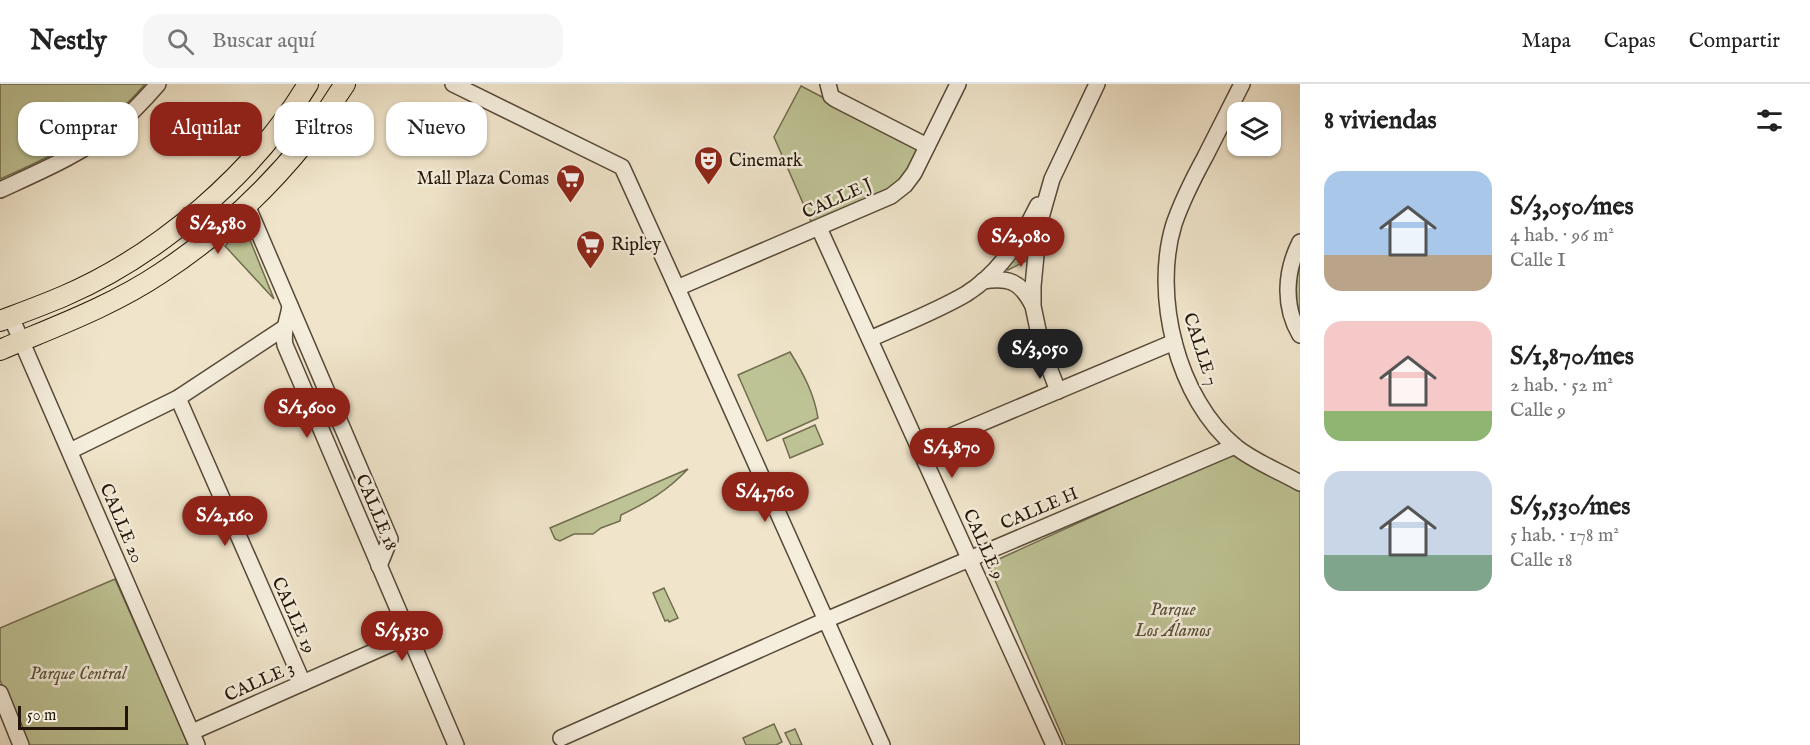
<!DOCTYPE html>
<html lang="es">
<meta charset="utf-8">
<style>
body{margin:0;font-family:"IM FELL English",serif;background:#f6f6f6;color:#222;height:100vh;display:flex;flex-direction:column;font-size:22px;white-space:nowrap}
*{box-sizing:border-box;margin:0}
p{font-size:20px;color:#767676}
.icon{flex:none;width:33px;height:33px;fill:none;stroke:currentColor;stroke-width:2;stroke-linecap:round;stroke-linejoin:round}
.map{position:relative;flex:1;overflow:hidden}
.drawer{display:flex;flex-direction:column;background:#fff;width:510px}
.drawer>*{flex:none}
.banner{position:absolute;left:18px;top:18px;width:570px;height:54px;display:flex;gap:12px}
.tools{position:absolute;left:1227px;top:18px;display:grid;gap:12px}
.tools a{display:grid;place-items:center;width:54px;height:54px;border-radius:12px;background:#fff;box-shadow:0 2px 4px #0004;font-size:30px}
.scale{position:absolute;left:18px;bottom:15px;width:110px;box-sizing:border-box;padding-left:6px;border:3px solid #221507;border-top:0;font-size:16px;line-height:21px;white-space:nowrap;color:#221507;-webkit-text-stroke:4px #f5eedd;paint-order:stroke}
.price{position:absolute;translate:-50% -51px;padding:0 14px;border-radius:21px;background:#8f2418;color:#fff;font-size:20px;line-height:39px;filter:drop-shadow(0 2px 3px #0008)}
.price::after{content:'';position:absolute;left:50%;top:36px;width:18px;height:14px;margin-left:-9px;background:inherit;clip-path:polygon(0 0,100% 0,50% 100%)}
.price.on{background:#222;color:#fff}
ul{padding:0;list-style:none}
li{display:flex;align-items:center;gap:18px;height:150px;padding:0 24px}
li span{display:grid;place-items:center;flex:none;width:168px;height:120px;border-radius:18px;color:#555}
li>.icon{margin-inline-start:auto}
span .icon{width:72px;height:72px;fill:#fffc;stroke-width:1}
li b{font-size:26px}
h2{display:flex;justify-content:space-between;align-items:center;height:72px;padding:0 24px;font-size:26px}
.chip{padding:0 21px;border-radius:18px;background:#fff;box-shadow:0 2px 4px #0004;font-size:21px;line-height:54px}
.chip.on{background:#8f2418;color:#fff}
header{display:flex;align-items:center;gap:36px;box-sizing:border-box;height:84px;padding:0 30px;background:#fff;border-bottom:2px solid #e0e0e0}
header strong{font-size:28px}
nav{display:flex;gap:33px;margin-inline-start:auto;font-size:21px}
.search{width:420px;height:54px;background:#f6f6f6;display:flex;align-items:center;gap:15px;box-sizing:border-box;padding:0 21px;border-radius:18px;color:#767676;font-size:22px}
main{display:flex;flex:1;min-height:0}
.map>svg:first-child{display:block}
.green{fill:#bec395;stroke:#706c4e;stroke-width:1.5}
.lines{fill:none;stroke-linecap:round;stroke-linejoin:round}
.minor-casing{stroke:#564938;stroke-width:18}
.major-casing{stroke:#221507;stroke-width:22}
.minor{stroke:#f5eedd;stroke-width:15}
.major{stroke:#f0e5cb;stroke-width:20}
.labels{text-anchor:middle;stroke-width:5;stroke-linejoin:round;paint-order:stroke}
.poi-label{font-size:18px;fill:#221507;stroke:#f5eedd;text-anchor:start}
.street-label{font-size:18px;fill:#221507;stroke:#f5eedd}
.park-label{font-size:18px;font-style:italic;fill:#595239;stroke:#f5eedd}
</style>
<header>
<strong>Nestly</strong>
<div class="search"><svg class="icon" aria-label="search" viewBox="0 0 24 24"><circle cx="10" cy="10" r="6"/><path d="M15 15l6 6"/></svg>Buscar aquí</div>
<nav><a>Mapa</a><a>Capas</a><a>Compartir</a></nav>
</header>
<main>
<div class="map">
<svg width="1300" height="661" viewBox="0 0 1300 661">
<rect width="100%" height="100%" fill="#f0e5cb"/>
<filter id="stains"><feTurbulence type="fractalNoise" baseFrequency=".00333" numOctaves="4"/><feColorMatrix values="0 0 0 0 .2 0 0 0 0 .09 0 0 0 0 .02 0 0 0 .5 -.17"/></filter>
<radialGradient id="worn" r=".72"><stop offset=".6" stop-color="#630" stop-opacity="0"/><stop offset="1" stop-color="#630" stop-opacity=".3"/></radialGradient>
<g class="green">
<path d="M0 0H145C109 44 52 73 0 95Z"/>
<polygon points="801,2 920,64 902,99 813,142 774,53"/>
<polygon points="235,151 239,151 250,156 274,215 225,162"/>
<polygon points="1028,151 1032,152 1028,176 1008,186 1006,182"/>
<polygon points="1300,176 1300,239 1296,234 1295,192"/>
<path d="M790 268C803 289 814 309 818 334L767 357 738 291Z"/>
<polygon points="815,341 823,360 790,374 783,355"/>
<polygon points="1235,371 1300,404 1300,661 1066,661 988,480 1223,373"/>
<path d="M688 385C667 407 648 418 621 431L620 437 601 444 593 450H574L560 457 555 455 550 444Z"/>
<polygon points="115,495 189,661 26,661 0,596 0,544"/>
<polygon points="664,504 678,534 669,538 668,536 665,537 653,509"/>
<polygon points="774,640 782,658 776,661 746,661 743,654"/>
<polygon points="795,645 802,661 791,661 785,649"/>
</g>
<g class="lines">
<defs>
<g id="minor">
<polyline points="453,0 622,83 677,204 882,661"/>
<polyline points="828,0 831,12 835,15 927,62"/>
<path d="M1242 0C1230 24 1217 49 1205 73 1193 95 1182 117 1174 140 1152 211 1177 315 1236 363 1255 378 1279 387 1300 399"/>
<path d="M0 106C39 88 82 70 115 43 131 30 145 15 158 0"/>
<polyline points="247,121 390,455 379,482"/>
<polyline points="819,144 1054,661"/>
<path d="M1300 158C1285 188 1283 222 1300 251"/>
<path d="M983 197C1008 193 1020 197 1032 220"/>
<polyline points="677,204 891,112 905,101 914,89 958,0"/>
<path d="M290 222C288 236 282 247 285 261L456 661"/>
<polyline points="11,233 197,661"/>
<path d="M870 255C901 241 937 227 966 210 998 190 1022 154 1038 121"/>
<polyline points="1058,307 1042,265 1033,222 1033,202 1036,171 1040,137 1052,95 1097,0"/>
<polyline points="178,314 303,599"/>
<polyline points="920,365 1174,258"/>
<polyline points="70,367 178,314 284,244"/>
<polyline points="0,609 21,661"/>
<polyline points="192,648 409,552"/>
<polyline points="561,654 826,536 1235,362"/>
</g>
<g id="major">
<path d="M0 237C21 229 43 221 64 212 159 171 255 89 308 0"/>
<path d="M0 266C54 243 112 222 161 189 216 153 265 108 306 57 320 39 332 19 345 0"/>
</g>
</defs>
<use href="#minor" class="minor-casing"/>
<use href="#major" class="major-casing"/>
<use href="#minor" class="minor"/>
<use href="#major" class="major"/>
</g>
<defs>
<symbol id="theatre-pin" viewBox="-11 -11 22 30"><path d="M0 17L-7.5 6A9.5 9.5 0 1 1 7.5 6Z" fill="#8f2418" stroke="#f5eedd"/><path d="M-5-5.5Q0-4 5-5.5V0Q5 5 0 6Q-5 5-5 0ZM-3.3-2.5H-1v1.5H-3.3ZM1-2.5H3.3v1.5H1ZM-2.8 1Q0 5.5 2.8 1Z" fill="#fff"/></symbol>
<symbol id="supermarket-pin" viewBox="-11 -11 22 30"><path d="M0 17L-7.5 6A9.5 9.5 0 1 1 7.5 6Z" fill="#8f2418" stroke="#f5eedd"/><path d="M-6-5.5h2.5l.6 2H6L4.5 2H-2.5L-4.4-4H-6ZM-1.5 3.2a1.3 1.3 0 1 0 .1 0ZM3 3.2a1.3 1.3 0 1 0 .1 0Z" fill="#fff"/></symbol>
</defs>
<g fill-rule="evenodd">
<use href="#theatre-pin" x="692" y="60" width="33" height="45"/>
<use href="#supermarket-pin" x="554" y="78" width="33" height="45"/>
<use href="#supermarket-pin" x="574" y="144" width="33" height="45"/>
</g>
<g class="labels">
<g class="poi-label">
<text x="729" y="82">Cinemark</text>
<text x="549" y="100" text-anchor="end">Mall Plaza Comas</text>
<text x="611" y="166">Ripley</text>
</g>
<g class="street-label">
<text transform="translate(837 114) rotate(-24)" y="6">CALLE J</text>
<text transform="translate(1201 265) rotate(72)" y="6">CALLE 7</text>
<text transform="translate(1039 424) rotate(-23)" y="6">CALLE H</text>
<text transform="translate(377 428) rotate(67)" y="6">CALLE 18</text>
<text transform="translate(122 439) rotate(67)" y="6">CALLE 20</text>
<text transform="translate(984 460) rotate(66)" y="6">CALLE 9</text>
<text transform="translate(294 531) rotate(66)" y="6">CALLE 19</text>
<text transform="translate(259 597) rotate(-24)" y="6">CALLE 3</text>
</g>
<g class="park-label">
<text x="1173" y="531">Parque<tspan x="1173" dy="21">Los Álamos</tspan></text>
<text x="78" y="595">Parque Central</text>
</g>
</g>
<rect width="100%" height="100%" filter="url(#stains)"/>
<rect width="100%" height="100%" fill="url(#worn)"/>
</svg>
<div class="tools">
<a><svg class="icon" aria-label="layers" viewBox="0 0 24 24"><path d="M12 4l9 5-9 5-9-5zM3 14l9 5 9-5"/></svg></a>
</div>
<div class="scale">50 m</div>
<b class="price" style="left:218px;top:171px">S/2,580</b>
<b class="price" style="left:1021px;top:184px">S/2,080</b>
<b class="price on" style="left:1040px;top:296px">S/3,050</b>
<b class="price" style="left:307px;top:355px">S/1,600</b>
<b class="price" style="left:952px;top:395px">S/1,870</b>
<b class="price" style="left:765px;top:439px">S/4,760</b>
<b class="price" style="left:225px;top:463px">S/2,160</b>
<b class="price" style="left:402px;top:578px">S/5,530</b>
<div class="banner">
<a class="chip">Comprar</a>
<a class="chip on">Alquilar</a>
<a class="chip">Filtros</a>
<a class="chip">Nuevo</a>
</div>
</div>
<section class="drawer">
<h2>8 viviendas<svg class="icon" aria-label="filters" viewBox="0 0 24 24"><path d="M4 7h16M4 17h16"/><circle cx="9" cy="7" r="2"/><circle cx="15" cy="17" r="2"/></svg></h2>
<ul>
<li><span style="background:linear-gradient(#a9c7e8 70%,#b9a48a 0)"><svg class="icon" aria-label="home" viewBox="0 0 24 24"><path d="M3 11l9-7 9 7M6 9v11h12V9"/></svg></span><div><b>S/3,050/mes</b><p>4 hab. · 96 m²</p><p>Calle I</p></div></li>
<li><span style="background:linear-gradient(#f6c9c9 75%,#8fb573 0)"><svg class="icon" aria-label="home" viewBox="0 0 24 24"><path d="M3 11l9-7 9 7M6 9v11h12V9"/></svg></span><div><b>S/1,870/mes</b><p>2 hab. · 52 m²</p><p>Calle 9</p></div></li>
<li><span style="background:linear-gradient(#c9d6e8 70%,#7fa58c 0)"><svg class="icon" aria-label="home" viewBox="0 0 24 24"><path d="M3 11l9-7 9 7M6 9v11h12V9"/></svg></span><div><b>S/5,530/mes</b><p>5 hab. · 178 m²</p><p>Calle 18</p></div></li>
</ul>
</section>
</main>
